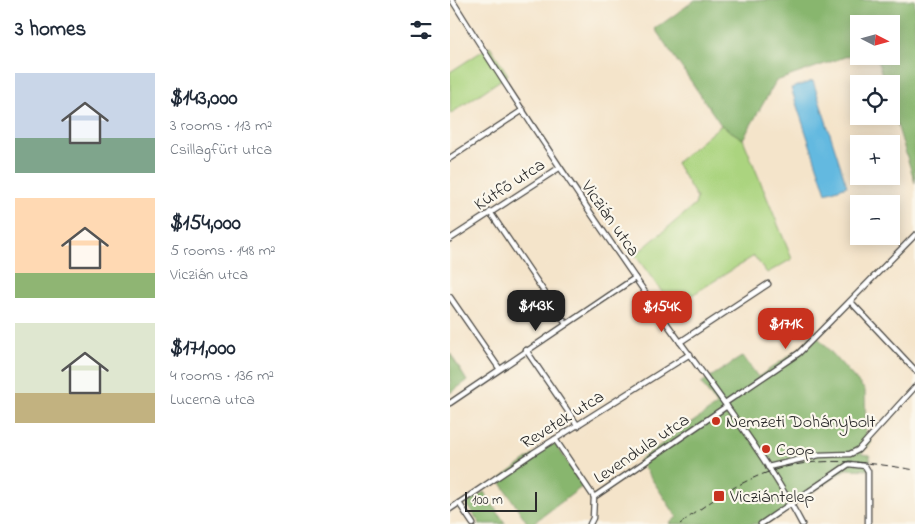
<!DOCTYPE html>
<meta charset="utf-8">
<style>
body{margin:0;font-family:"Indie Flower",sans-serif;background:#f6f6f7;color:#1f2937;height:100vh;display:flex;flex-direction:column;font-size:19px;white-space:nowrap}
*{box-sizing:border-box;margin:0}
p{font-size:16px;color:#747a83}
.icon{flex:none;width:28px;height:28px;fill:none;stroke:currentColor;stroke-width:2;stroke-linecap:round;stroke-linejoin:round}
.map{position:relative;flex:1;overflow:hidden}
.panel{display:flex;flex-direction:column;background:#fff;width:450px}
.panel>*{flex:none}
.needle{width:32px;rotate:96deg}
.fabs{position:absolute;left:400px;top:15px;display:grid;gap:10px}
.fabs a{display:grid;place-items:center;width:50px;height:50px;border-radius:0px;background:#fff;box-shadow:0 2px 12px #0003;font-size:25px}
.scale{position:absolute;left:15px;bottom:12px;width:72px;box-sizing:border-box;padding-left:5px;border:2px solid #2b2b2b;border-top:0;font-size:14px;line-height:18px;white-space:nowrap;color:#2b2b2b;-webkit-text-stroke:4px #fbf7ec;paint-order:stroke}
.price{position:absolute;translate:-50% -42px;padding:0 11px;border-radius:10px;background:#c8321e;color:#fff;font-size:16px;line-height:32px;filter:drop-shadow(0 1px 2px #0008)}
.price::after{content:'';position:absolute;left:50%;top:30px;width:15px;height:11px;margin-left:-8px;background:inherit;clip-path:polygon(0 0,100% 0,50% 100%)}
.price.current{background:#222;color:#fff}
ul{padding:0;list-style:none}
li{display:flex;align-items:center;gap:15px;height:125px;padding:0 15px}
li span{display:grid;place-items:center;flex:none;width:140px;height:100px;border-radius:0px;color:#555}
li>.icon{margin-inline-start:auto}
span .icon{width:60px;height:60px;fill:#fffc;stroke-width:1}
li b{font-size:21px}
h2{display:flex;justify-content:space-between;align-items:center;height:60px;padding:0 15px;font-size:21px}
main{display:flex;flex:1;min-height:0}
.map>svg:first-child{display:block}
.green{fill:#abd47f;stroke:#6b8055}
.forest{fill:#88b66e;stroke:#5a704c}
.water{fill:#63b9e0;stroke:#477286}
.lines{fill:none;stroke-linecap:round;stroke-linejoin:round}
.street-casing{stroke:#494743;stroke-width:7}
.street{stroke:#fff;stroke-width:4.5}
.rail{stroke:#2b2b2b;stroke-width:1;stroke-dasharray:8 4;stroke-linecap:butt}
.poi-dot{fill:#c8321e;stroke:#fbf7ec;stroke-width:2}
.labels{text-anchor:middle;stroke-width:4.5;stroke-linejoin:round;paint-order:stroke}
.street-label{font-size:18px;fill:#2b2b2b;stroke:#fbf7ec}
.poi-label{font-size:18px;fill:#2b2b2b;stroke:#fbf7ec;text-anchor:start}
</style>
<main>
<section class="panel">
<h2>3 homes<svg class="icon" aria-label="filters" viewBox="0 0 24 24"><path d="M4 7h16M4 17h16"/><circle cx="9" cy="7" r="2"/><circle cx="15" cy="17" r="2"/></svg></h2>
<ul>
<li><span style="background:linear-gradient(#c9d6e8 65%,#7fa58c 0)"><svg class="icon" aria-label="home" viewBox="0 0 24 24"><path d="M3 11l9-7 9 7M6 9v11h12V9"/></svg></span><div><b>$143,000</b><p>3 rooms · 113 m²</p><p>Csillagfürt utca</p></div></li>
<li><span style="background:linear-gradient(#ffd9b3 75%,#8fb573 0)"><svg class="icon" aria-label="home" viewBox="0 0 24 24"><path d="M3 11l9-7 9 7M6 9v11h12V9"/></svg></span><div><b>$154,000</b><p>5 rooms · 148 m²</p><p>Viczián utca</p></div></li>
<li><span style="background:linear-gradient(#dfe7d0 70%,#c2b280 0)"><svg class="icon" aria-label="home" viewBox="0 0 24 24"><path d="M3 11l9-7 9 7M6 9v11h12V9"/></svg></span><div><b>$171,000</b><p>4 rooms · 136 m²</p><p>Lucerna utca</p></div></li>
</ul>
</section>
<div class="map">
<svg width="465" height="524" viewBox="0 0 465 524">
<rect width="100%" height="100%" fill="#fbf7ec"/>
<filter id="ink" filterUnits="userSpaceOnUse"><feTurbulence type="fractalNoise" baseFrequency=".02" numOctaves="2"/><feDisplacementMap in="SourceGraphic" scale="10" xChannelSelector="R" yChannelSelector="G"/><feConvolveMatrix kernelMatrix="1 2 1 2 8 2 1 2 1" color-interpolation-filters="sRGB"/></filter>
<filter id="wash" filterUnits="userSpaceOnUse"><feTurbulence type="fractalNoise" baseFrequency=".0096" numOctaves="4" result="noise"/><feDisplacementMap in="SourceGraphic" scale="20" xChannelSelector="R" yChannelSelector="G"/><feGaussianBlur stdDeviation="1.12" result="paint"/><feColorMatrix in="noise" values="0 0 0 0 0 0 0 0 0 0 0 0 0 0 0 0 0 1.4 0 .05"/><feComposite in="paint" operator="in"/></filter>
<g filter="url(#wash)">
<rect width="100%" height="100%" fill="#f4e4ca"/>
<g class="green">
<polygon points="40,46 58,75 0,114 0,72"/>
<polygon points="271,125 293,139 342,259 317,273 304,256 223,307 185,255 245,205 247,198 226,163"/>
</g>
<g class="forest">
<polygon points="245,0 465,0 465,183 441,105 441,84 435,84 426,56 441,56 441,24 409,24 409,52 326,81 293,139 271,125 205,29"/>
<polygon points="364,333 415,390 416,436 422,442 411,454 420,455 420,470 396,469 316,524 219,524 227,517 189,460 267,405 251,383 293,356 308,377 348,350"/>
<polygon points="0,353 17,381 0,393"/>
<polygon points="105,443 133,486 82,524 78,524 49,480 83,455"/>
<polygon points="34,492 55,523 55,524 30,524 16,503"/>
</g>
<polygon class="water" points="363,81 397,186 376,193 341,88"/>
</g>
<g filter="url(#ink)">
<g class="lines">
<defs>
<g id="street">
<path d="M2 0C70 109 141 215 215 321 262 387 314 452 352 524"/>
<polyline points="0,158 73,110"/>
<polyline points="40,212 116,324"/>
<polyline points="0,239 109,168"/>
<polyline points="0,297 49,368"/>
<polyline points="401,302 465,370"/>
<polyline points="230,342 318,284"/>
<polyline points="76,350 128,426"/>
<polyline points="0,403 185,278"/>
<polyline points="275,403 349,353 465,235"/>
<polyline points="105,439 144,497"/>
<polyline points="318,467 369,455 400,454 408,450 465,387"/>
<polyline points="9,503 23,524"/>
<polyline points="0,509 83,453 240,354"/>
<polyline points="140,524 143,518 144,497 277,406"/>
<polyline points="311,524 399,464 415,466 418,471 418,524"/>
</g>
</defs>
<use href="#street" class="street-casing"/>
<use href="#street" class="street"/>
<path class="rail" d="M230 524C314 459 362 452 465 470"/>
</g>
</g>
<g class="poi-dot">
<circle cx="266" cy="421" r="5"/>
<circle cx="316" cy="449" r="5"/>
<rect x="263" y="490" width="12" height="12" rx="2.5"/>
</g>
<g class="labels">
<g class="street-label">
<text transform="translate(59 184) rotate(-33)" y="6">Kútfő utca</text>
<text transform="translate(161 218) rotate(55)" y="6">Viczián utca</text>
<text transform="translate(112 419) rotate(-32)" y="6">Revetek utca</text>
<text transform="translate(191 448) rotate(-34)" y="6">Levendula utca</text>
</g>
<g class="poi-label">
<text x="276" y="427">Nemzeti Dohánybolt</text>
<text x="326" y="455">Coop</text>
<text x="280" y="502">Vicziántelep</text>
</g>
</g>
</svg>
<div class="fabs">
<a><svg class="needle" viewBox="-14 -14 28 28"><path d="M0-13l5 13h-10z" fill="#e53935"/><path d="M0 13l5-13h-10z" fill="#747a83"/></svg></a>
<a><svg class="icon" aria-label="locate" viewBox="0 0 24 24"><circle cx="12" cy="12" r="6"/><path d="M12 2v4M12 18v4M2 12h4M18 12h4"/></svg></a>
<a>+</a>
<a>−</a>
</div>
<div class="scale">100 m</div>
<b class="price current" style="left:86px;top:332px">$143K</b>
<b class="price" style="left:212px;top:333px">$154K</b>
<b class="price" style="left:336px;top:350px">$171K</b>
</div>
</main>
